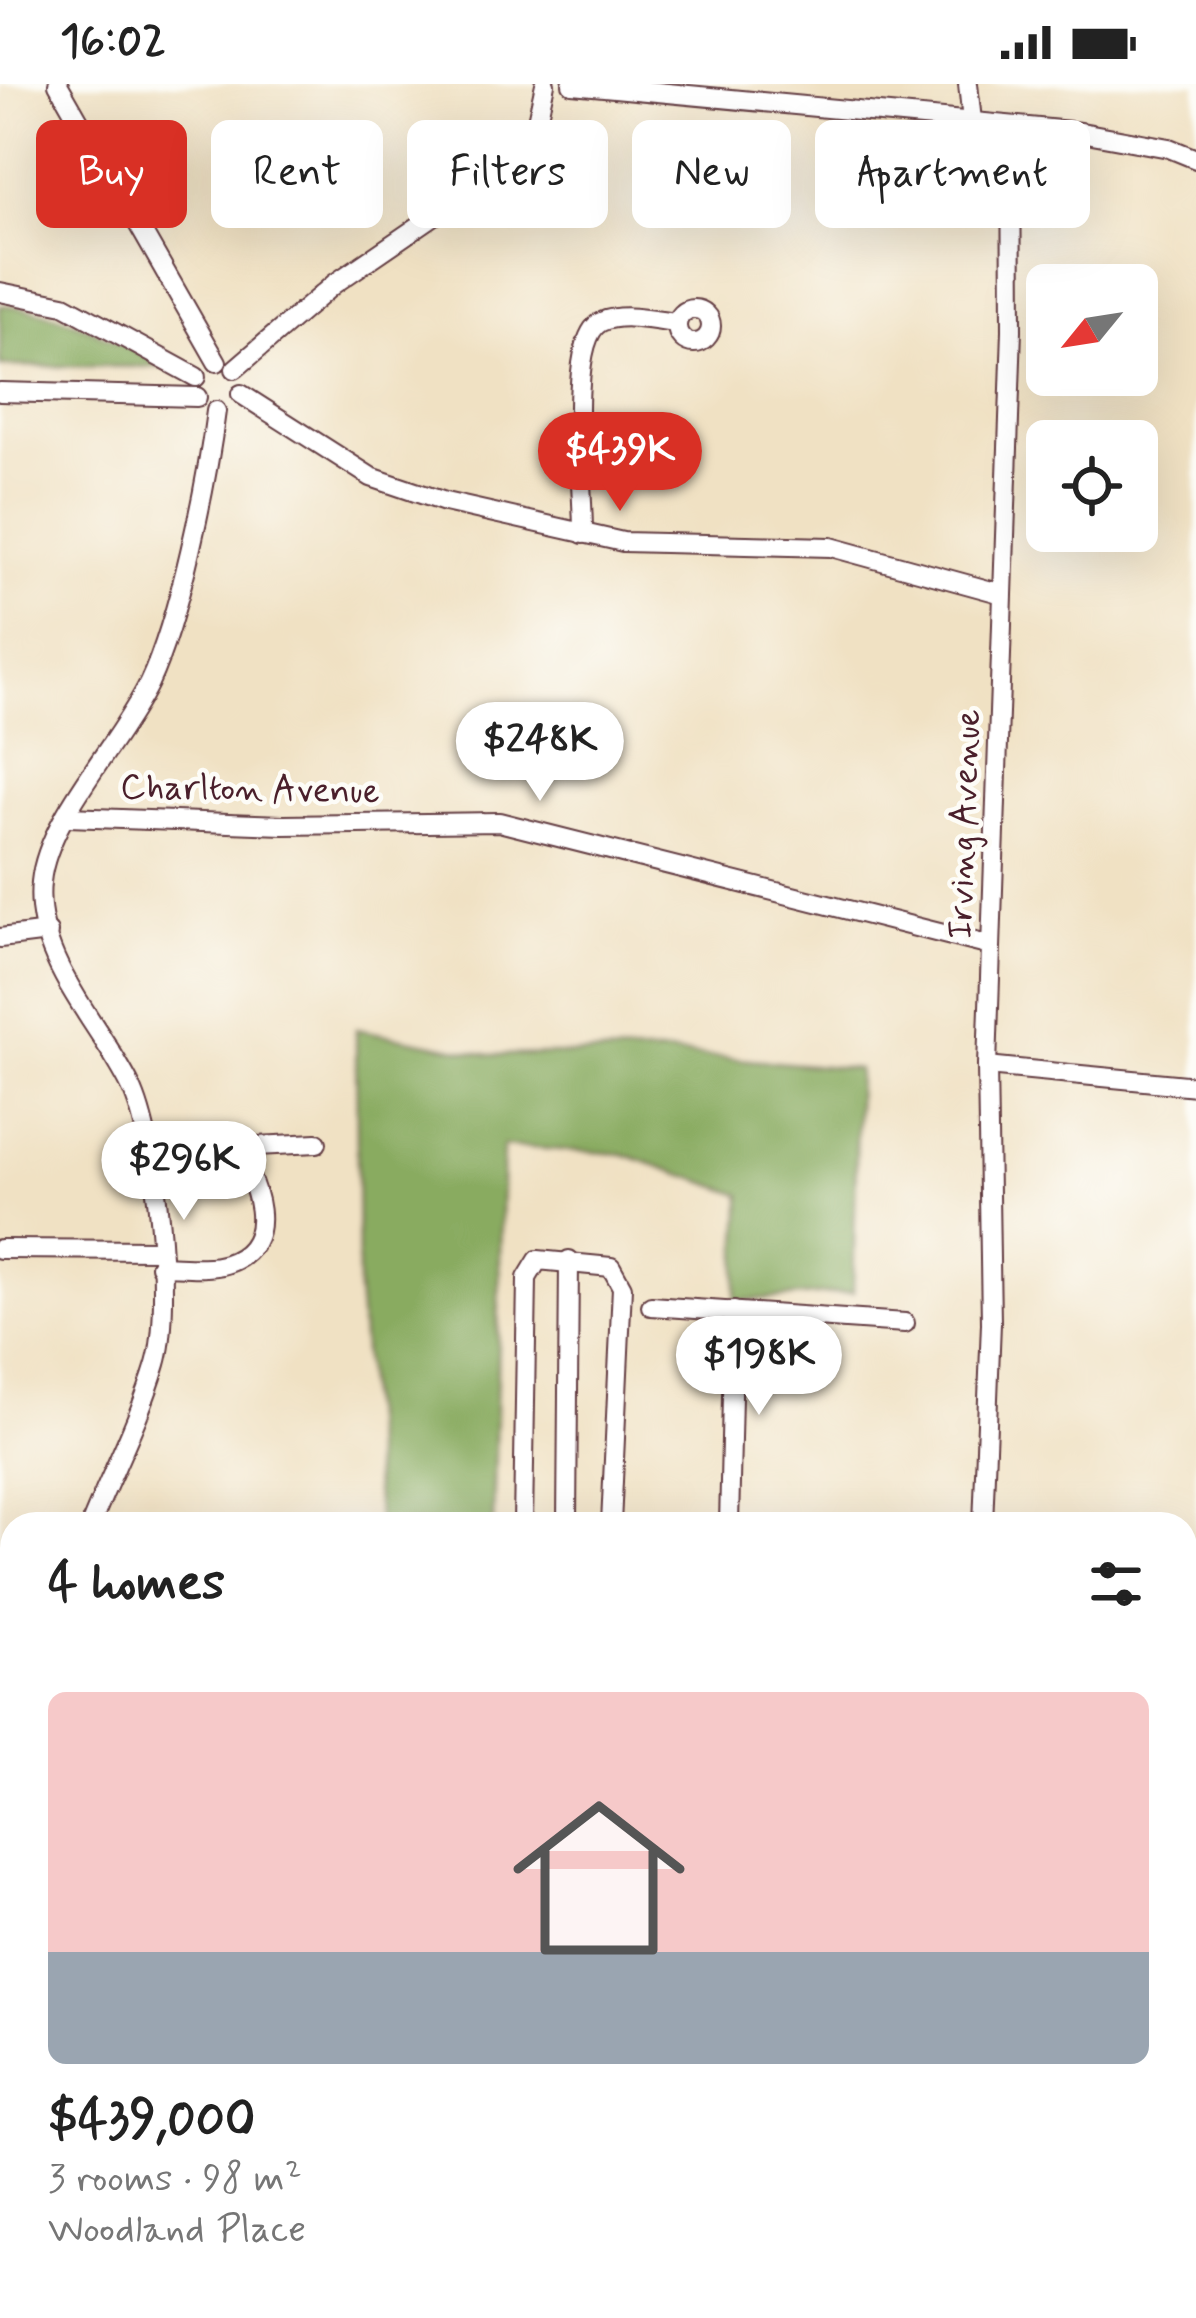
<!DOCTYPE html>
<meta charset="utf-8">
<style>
body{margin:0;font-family:Mynerve,sans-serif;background:#f2f2f2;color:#222;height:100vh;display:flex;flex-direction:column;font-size:45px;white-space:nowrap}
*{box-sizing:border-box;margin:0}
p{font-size:39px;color:#767676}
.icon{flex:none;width:66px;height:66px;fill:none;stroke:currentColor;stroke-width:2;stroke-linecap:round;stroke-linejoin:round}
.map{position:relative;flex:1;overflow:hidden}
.details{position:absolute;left:0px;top:1428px;width:1197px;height:807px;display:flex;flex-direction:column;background:#fff;border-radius:36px 36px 0 0;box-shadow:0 12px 48px #0002}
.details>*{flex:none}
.top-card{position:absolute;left:36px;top:36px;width:1125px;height:108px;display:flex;gap:24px}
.needle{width:78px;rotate:240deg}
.fabs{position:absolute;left:1026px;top:180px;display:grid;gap:24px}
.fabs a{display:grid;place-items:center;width:132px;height:132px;border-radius:18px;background:#fff;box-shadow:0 12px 48px #0002;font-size:60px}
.price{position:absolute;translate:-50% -102px;padding:0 27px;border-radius:42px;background:#fff;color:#222;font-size:39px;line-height:78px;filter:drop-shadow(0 3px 6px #0008)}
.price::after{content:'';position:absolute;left:50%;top:72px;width:36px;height:27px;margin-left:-18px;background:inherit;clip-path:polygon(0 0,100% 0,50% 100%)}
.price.selected{background:#d93025;color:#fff}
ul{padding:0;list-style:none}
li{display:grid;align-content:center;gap:24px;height:636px;padding:0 48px}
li+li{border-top:3px solid #e0e0e0}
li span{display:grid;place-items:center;height:372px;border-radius:18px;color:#555}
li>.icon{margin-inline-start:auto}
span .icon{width:216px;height:216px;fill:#fffc;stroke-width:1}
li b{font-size:51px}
h2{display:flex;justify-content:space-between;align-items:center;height:144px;padding:0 48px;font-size:51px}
.pill{padding:0 42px;border-radius:18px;background:#fff;box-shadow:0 12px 48px #0002;font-size:42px;line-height:108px}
.pill.selected{background:#d93025;color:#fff}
.status{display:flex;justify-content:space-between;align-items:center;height:84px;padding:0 60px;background:#fff;direction:ltr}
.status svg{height:33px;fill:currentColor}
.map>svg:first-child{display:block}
.forest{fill:#89ab60;stroke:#6a6546;stroke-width:3}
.building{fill:#edb783}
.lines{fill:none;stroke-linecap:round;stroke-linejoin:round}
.minor-casing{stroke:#633c42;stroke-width:22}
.major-casing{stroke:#633c42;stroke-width:28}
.path{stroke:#633c42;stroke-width:3;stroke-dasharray:3 9;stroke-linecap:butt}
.minor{stroke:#fff;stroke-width:18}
.major{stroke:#fabe6e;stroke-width:24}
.labels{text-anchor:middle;stroke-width:9;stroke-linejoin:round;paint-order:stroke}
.street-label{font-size:36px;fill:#4a1f2b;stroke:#fdfcf7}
</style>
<div class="status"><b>16:02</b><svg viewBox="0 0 49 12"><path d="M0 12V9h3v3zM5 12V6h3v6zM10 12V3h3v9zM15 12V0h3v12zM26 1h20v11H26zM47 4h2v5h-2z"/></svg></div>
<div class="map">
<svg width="1196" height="2234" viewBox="0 0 1196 2234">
<rect width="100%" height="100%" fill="#fdfcf7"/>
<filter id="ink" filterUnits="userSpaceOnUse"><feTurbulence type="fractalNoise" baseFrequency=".00833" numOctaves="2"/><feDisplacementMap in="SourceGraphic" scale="24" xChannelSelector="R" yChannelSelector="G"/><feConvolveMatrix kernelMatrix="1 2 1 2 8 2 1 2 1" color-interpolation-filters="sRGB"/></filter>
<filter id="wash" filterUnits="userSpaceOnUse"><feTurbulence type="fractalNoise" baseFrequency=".004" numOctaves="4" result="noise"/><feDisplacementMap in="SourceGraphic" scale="48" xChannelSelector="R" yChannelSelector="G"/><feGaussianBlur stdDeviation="2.7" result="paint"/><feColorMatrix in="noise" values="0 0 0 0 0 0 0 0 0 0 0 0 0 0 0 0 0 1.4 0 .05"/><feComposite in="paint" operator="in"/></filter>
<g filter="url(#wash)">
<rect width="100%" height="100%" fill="#f0e1c3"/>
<g class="forest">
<path d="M0 221C61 225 112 255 165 283L0 282Z"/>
<polygon points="356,945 490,971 665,969 858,985 853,1208 735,1217 742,1111 623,1070 503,1062 493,1440 378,1440 358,1207"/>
<polygon points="394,2223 513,2223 510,2234 392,2234"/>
<polygon points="577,2223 1066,2223 1072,2234 578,2234"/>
</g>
<g id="blocks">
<polygon class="building" points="36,2223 112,2223 111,2234 36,2234"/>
</g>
</g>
<g filter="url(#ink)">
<use href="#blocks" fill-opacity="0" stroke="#633c42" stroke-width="3"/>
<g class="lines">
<defs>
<g id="minor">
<polyline points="58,0 217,278"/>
<polyline points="572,0 1081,48 1169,64 1196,75"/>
<polyline points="968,0 972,37"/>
<polyline points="0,208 64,221 196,293"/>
<circle cx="694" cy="242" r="17"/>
<polyline points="235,285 334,200 508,81 532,59 545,0"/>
<polyline points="0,308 197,313"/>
<polyline points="241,310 371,393 445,418 623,458 831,463 999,509"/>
<path d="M583 450C584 410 565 255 601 238 624 228 654 237 677 239"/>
<polyline points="68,733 284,741 499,738 991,862"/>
<polyline points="0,854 48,848"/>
<polyline points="987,982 1196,1002"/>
<polyline points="151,1067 317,1059"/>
<polyline points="0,1165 160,1166"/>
<path d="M160 1182C180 1182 207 1186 226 1180 284 1162 256 1093 231 1061"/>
<polyline points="651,1222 905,1239"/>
<path d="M91 1440C112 1388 140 1334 156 1280 173 1224 157 1056 131 1003 100 939 33 875 41 798 47 734 120 659 149 599 179 535 207 399 216 327"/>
<polyline points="523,1440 527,1194 538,1176 611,1183 622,1203 611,1440"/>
<polyline points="567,1440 569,1176"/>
<polyline points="729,1440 734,1227"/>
<polyline points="983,1440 991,1239 987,982 1012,246 1011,42"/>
<polyline points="0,1499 12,1499"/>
<polyline points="0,1973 12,1909"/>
<polyline points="0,2054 12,2054"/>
<polyline points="1185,2114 1196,2115"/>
<polyline points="545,2234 546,2223"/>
</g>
<g id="major">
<polyline points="0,1701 12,1699"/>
<polyline points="1185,1821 1196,1822"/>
</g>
</defs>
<use href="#minor" class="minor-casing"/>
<use href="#major" class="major-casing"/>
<polyline class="path" points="0,2228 22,2228"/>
<use href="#minor" class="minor"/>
<use href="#major" class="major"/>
</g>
</g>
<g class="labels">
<g class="street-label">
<text transform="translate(250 703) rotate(1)" y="13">Charlton Avenue</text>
<text transform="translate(962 740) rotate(-88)" y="13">Irving Avenue</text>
</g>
</g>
</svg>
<div class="fabs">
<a><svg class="needle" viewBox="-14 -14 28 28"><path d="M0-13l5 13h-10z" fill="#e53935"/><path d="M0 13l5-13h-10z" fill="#767676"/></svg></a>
<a><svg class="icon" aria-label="locate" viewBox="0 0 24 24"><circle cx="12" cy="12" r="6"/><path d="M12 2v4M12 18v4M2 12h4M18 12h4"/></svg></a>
</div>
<b class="price selected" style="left:620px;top:430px">$439K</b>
<b class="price" style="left:540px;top:720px">$248K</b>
<b class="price" style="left:184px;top:1139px">$296K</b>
<b class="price" style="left:759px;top:1334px">$198K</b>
<div class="top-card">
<a class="pill selected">Buy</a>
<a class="pill">Rent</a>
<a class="pill">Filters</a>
<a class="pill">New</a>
<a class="pill">Apartment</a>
</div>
<section class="details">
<h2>4 homes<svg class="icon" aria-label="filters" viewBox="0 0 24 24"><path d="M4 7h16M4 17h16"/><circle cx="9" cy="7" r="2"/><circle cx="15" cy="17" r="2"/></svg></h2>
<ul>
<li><span style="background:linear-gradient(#f6c9c9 70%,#9aa5b1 0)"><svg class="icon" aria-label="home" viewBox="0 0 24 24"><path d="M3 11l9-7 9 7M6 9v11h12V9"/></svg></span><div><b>$439,000</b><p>3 rooms · 98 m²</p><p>Woodland Place</p></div></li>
</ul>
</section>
</div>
